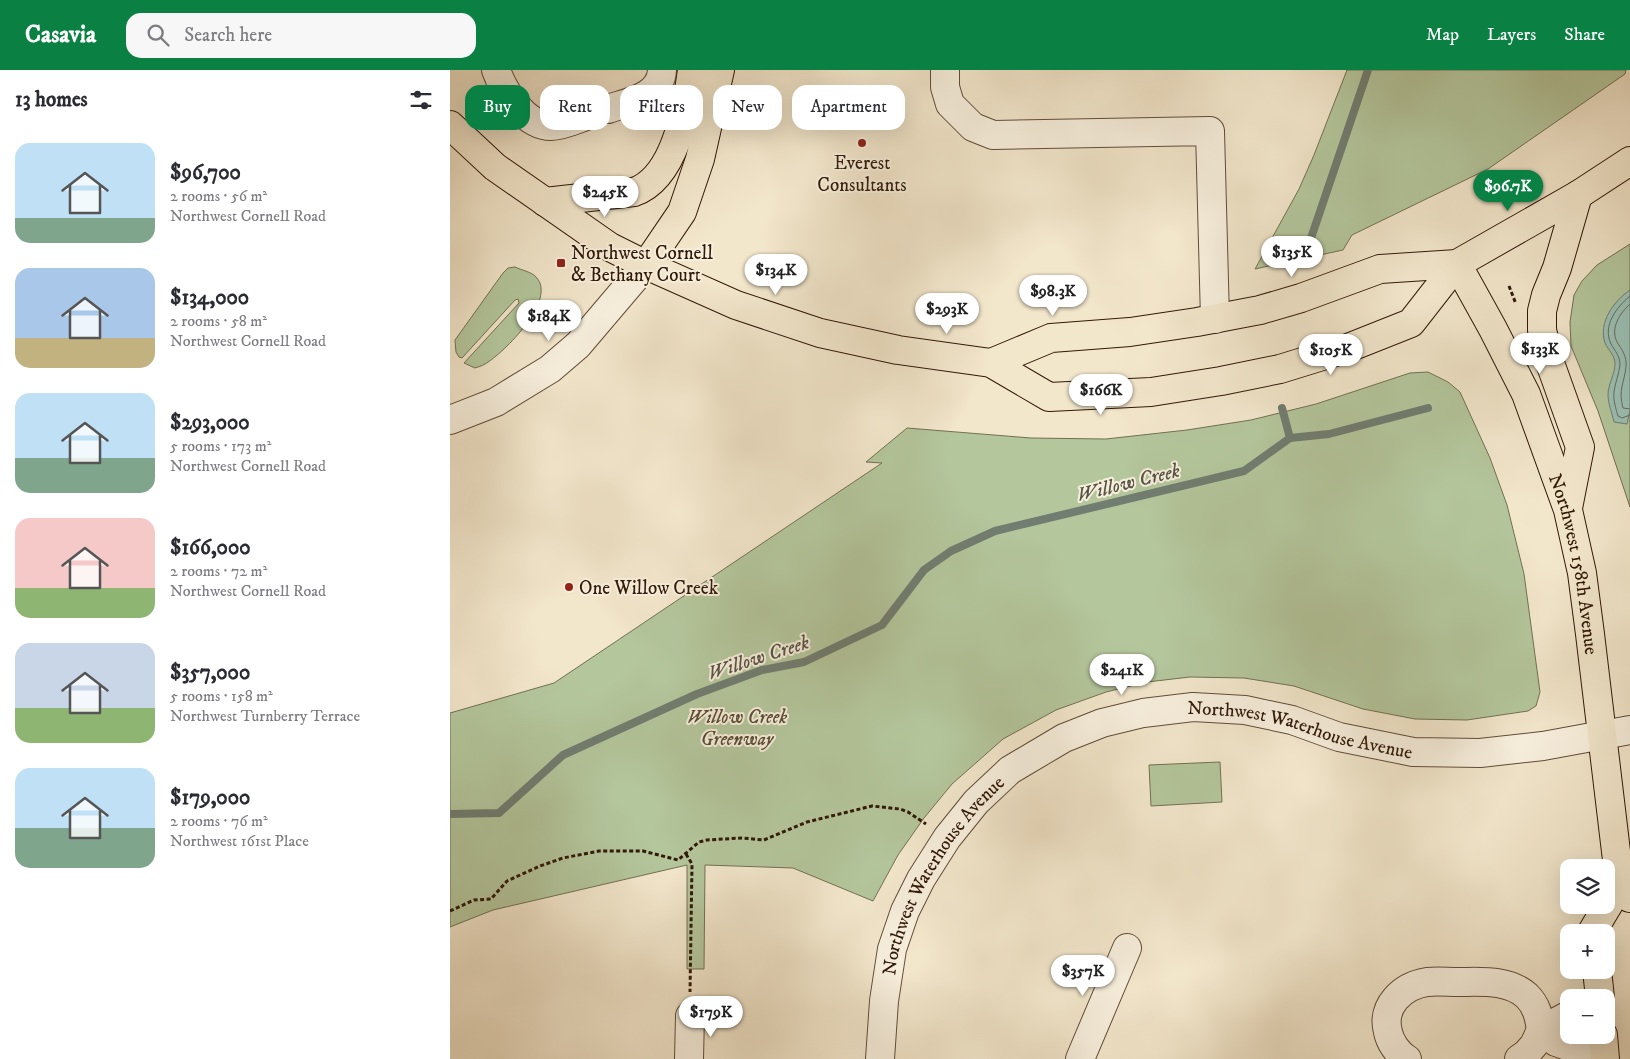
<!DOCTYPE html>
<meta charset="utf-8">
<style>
body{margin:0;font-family:"IM FELL DW Pica",serif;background:#f7f7f7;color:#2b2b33;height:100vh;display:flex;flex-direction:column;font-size:19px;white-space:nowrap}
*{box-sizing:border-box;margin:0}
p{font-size:16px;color:#7c7c81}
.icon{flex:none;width:28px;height:28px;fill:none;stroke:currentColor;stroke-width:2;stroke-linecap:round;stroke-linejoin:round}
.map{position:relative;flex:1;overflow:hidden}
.drawer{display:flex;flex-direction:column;background:#fff;width:450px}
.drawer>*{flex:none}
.top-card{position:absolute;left:15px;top:15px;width:475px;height:45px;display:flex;gap:10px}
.fabs{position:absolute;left:1110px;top:789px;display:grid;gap:10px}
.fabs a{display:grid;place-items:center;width:55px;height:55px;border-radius:10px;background:#fff;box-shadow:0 5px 20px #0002;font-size:25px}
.price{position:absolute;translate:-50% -42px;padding:0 11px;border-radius:18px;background:#fff;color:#222;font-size:16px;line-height:32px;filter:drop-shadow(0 1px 2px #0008)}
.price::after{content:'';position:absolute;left:50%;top:30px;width:15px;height:11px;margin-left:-8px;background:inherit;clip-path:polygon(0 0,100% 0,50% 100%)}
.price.active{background:#0b8043;color:#fff}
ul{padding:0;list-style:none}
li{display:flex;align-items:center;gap:15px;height:125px;padding:0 15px}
li span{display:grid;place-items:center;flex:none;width:140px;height:100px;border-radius:15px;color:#555}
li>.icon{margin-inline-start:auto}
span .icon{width:60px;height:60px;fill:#fffc;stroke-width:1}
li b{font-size:21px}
h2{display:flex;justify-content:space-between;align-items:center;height:60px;padding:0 15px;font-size:21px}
.chip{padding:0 18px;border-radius:15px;background:#fff;box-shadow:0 5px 20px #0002;font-size:18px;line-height:45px}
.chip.active{background:#0b8043;color:#fff}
header{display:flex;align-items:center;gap:30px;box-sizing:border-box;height:70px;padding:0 25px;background:#0b8043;color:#fff}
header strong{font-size:24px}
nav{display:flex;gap:28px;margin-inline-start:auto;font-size:18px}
.search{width:350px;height:45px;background:#f7f7f7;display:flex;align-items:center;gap:12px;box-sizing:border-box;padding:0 18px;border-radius:15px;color:#7c7c81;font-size:19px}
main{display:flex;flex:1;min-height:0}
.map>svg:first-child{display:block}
.green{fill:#b4c69c;stroke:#727052}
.water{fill:#9bc0b5;stroke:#717d70}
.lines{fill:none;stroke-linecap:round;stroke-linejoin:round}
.shore{stroke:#666c5e;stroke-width:1}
.stream{stroke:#717d70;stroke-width:8}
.minor-casing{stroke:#614c39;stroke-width:30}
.major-casing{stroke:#311908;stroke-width:30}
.path{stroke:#311908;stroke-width:3;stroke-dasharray:4 2.5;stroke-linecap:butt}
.minor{stroke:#f7efdd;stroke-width:28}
.major{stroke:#f2e6cb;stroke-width:28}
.poi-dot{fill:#8f2418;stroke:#f7efdd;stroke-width:2}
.labels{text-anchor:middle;stroke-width:4;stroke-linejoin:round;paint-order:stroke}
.poi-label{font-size:19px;fill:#311908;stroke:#f7efdd;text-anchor:start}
.street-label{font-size:19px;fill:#311908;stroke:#f7efdd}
.park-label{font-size:19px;font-style:italic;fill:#584d34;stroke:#f7efdd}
.water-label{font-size:20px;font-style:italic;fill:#565345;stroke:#f7efdd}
</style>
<header>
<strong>Casavia</strong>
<div class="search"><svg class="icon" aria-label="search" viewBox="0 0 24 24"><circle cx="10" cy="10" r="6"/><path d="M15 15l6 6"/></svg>Search here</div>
<nav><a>Map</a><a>Layers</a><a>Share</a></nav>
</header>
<main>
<section class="drawer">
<h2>13 homes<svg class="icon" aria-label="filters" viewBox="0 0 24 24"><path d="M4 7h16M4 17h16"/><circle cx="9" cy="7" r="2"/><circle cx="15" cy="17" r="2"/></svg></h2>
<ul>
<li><span style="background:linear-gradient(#bfe0f5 75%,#7fa58c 0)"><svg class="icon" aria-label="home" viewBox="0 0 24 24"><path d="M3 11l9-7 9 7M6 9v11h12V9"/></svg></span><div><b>$96,700</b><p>2 rooms · 56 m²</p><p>Northwest Cornell Road</p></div></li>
<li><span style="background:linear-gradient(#a9c7e8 70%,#c2b280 0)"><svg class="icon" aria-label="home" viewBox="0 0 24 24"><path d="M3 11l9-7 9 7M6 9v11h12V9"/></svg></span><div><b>$134,000</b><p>2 rooms · 58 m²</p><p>Northwest Cornell Road</p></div></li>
<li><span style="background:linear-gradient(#bfe0f5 65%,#7fa58c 0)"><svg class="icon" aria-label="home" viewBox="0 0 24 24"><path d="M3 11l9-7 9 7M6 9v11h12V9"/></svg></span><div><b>$293,000</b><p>5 rooms · 173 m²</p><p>Northwest Cornell Road</p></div></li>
<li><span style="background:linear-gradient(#f6c9c9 70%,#8fb573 0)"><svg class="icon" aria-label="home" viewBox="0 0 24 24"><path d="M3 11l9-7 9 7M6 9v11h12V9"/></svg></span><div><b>$166,000</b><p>2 rooms · 72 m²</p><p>Northwest Cornell Road</p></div></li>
<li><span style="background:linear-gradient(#c9d6e8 65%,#8fb573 0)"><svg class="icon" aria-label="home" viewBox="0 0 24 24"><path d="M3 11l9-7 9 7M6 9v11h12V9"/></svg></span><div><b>$357,000</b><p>5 rooms · 158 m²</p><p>Northwest Turnberry Terrace</p></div></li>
<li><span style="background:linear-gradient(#bfe0f5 60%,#7fa58c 0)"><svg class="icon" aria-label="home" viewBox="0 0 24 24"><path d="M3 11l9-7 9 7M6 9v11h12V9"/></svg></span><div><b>$179,000</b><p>2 rooms · 76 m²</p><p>Northwest 161st Place</p></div></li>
</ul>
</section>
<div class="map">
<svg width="1180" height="989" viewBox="0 0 1180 989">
<rect width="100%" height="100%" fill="#f2e6cb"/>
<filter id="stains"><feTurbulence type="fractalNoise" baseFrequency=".004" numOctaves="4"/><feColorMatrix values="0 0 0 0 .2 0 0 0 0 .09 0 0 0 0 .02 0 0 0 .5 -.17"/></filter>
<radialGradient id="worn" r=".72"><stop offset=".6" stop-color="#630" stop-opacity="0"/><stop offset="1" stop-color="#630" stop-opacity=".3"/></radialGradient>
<g class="green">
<polygon points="897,0 1176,0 1175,4 1038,99 902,165 893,180 805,199 849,119 864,85"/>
<polygon points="1180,174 1180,437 1148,341 1121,276 1120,252 1124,225 1132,211 1147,195"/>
<path d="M65 197C71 200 82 202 86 207 108 229 54 283 35 294 32 296 28 297 25 298L14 293 69 233 68 229 65 230 12 288 9 287 6 282 5 270 53 203 58 198Z"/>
<polygon points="978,302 998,312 1010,322 1040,388 1057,435 1074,504 1090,622 1086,636 1078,641 1017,650 965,649 913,639 844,616 794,608 740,607 697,612 656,622 606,640 553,669 502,714 474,748 448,785 423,831 343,798 255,795 254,899 237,899 237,795 43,840 0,857 0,643 104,613 432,393 416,392 457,358 581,368 656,369 737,360 801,350 866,334 960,303"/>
<polygon points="770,692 772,732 701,736 699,695"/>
</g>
<path class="water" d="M1180 220V340L1177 354 1164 352C1162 343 1158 333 1158 325 1158 314 1165 304 1165 294 1165 285 1158 280 1155 273 1148 252 1164 231 1180 220Z"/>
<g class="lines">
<g class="shore">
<path d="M1180 226C1167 237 1152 255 1161 274 1165 281 1170 286 1170 295 1169 304 1165 313 1164 322 1163 330 1166 339 1168 346L1172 348 1180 345"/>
<path d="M1180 234C1170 243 1160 258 1167 272 1172 280 1177 286 1176 297 1174 314 1168 320 1173 338L1180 339"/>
</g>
<g class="stream">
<polyline points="859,174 918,0"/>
<polyline points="840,368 879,364 978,338"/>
<polyline points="0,744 49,743 113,685 247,624 312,600 354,592 432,555 474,500 501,481 545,461 794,401 840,368 832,338"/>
</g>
<defs>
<g id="minor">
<path d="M46 0C54 22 75 56 101 56 113 56 127 49 139 45"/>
<polyline points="495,0 495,17 500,34 523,57 543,65 760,61 765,249"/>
<path d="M158 39C178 32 211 27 212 0"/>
<polyline points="0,350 46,332 100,299 128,275 196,195"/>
<polyline points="239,989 240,946"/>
<path id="s1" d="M430 989 434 931 442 879 455 841 471 809 497 768 526 732 560 700 614 668 652 653 693 643 743 637 795 640 842 650 889 667 963 682 1030 683 1093 676 1180 660"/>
<polyline points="630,989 677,878"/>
<path d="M957 989C948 984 940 972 938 962 931 936 952 916 977 912 987 911 998 912 1008 912 1031 912 1058 909 1077 926 1087 936 1089 947 1091 960L1106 972 1131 981 1138 989"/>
<polyline points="1069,989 1076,984 1084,975 1091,960 1119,945"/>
</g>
<g id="major">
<polyline points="0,55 45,97 160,177 196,195 286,235 370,263 448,280 541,293 599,327 701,322 771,311 830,299 898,278 961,253 1007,194"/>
<path d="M95 132 184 122C225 108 237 38 242 0"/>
<path id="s2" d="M1007 194 1043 259 1076 324 1118 440 1132 503 1140 564 1170 815 1180 828"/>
<polyline points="196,195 232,142 250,89 270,0"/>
<polyline points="541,293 601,268 680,262 747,252 810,240 851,228 930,199 1007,194 1128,125 1180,91"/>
<polyline points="1118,438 1130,377 1099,290 1092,260 1092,241 1096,225 1107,198 1128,125"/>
<polyline points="1142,862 1170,815"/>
<polyline points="1147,900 1150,928"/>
<polyline points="1153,965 1155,989"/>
</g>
</defs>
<use href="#minor" class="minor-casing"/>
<use href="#major" class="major-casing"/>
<g class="path">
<polyline points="1059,216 1066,234"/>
<polyline points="236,784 242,794 240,922"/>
<polyline points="0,841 24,830 41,829 57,811 90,796 113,788 149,781 193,781 228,790 249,772 257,770 292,768 314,770 357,752 422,736 450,739 458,742 476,754"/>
</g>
<use href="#minor" class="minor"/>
<use href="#major" class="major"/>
</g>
<g class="poi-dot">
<circle cx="412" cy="73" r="5"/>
<rect x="106" y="188" width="10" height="10" rx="2.5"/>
<circle cx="119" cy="517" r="5"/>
</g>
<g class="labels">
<g class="poi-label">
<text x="412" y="99" text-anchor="middle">Everest<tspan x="412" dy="22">Consultants</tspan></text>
<text x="121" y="189">Northwest Cornell<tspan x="121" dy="22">&amp; Bethany Court</tspan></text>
<text x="129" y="524">One Willow Creek</text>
</g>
<g class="street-label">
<text dy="7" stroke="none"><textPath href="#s2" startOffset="325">Northwest 158th Avenue</textPath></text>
<text dy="7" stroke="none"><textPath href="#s1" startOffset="634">Northwest Waterhouse Avenue</textPath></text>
<text dy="7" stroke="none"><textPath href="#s1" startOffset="200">Northwest Waterhouse Avenue</textPath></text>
</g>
<g class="park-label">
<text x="287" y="653">Willow Creek<tspan x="287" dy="22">Greenway</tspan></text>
</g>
<g class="water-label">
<text transform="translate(678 412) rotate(-14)" y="7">Willow Creek</text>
<text transform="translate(308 587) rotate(-18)" y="7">Willow Creek</text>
</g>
</g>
<rect width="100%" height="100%" filter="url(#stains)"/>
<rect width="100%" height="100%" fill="url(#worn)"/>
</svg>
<div class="fabs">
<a><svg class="icon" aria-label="layers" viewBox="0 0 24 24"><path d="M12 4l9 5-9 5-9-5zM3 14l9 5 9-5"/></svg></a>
<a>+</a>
<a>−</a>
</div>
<b class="price active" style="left:1058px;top:142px">$96.7K</b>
<b class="price" style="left:155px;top:148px">$245K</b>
<b class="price" style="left:842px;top:208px">$135K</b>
<b class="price" style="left:326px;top:226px">$134K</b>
<b class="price" style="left:603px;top:247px">$98.3K</b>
<b class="price" style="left:497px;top:265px">$293K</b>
<b class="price" style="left:99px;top:272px">$184K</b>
<b class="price" style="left:1090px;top:305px">$133K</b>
<b class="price" style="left:881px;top:306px">$105K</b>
<b class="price" style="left:651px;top:346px">$166K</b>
<b class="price" style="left:672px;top:626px">$241K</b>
<b class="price" style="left:633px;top:927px">$357K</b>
<b class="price" style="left:261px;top:968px">$179K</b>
<div class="top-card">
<a class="chip active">Buy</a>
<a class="chip">Rent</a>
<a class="chip">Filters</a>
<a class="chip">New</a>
<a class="chip">Apartment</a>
</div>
</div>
</main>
